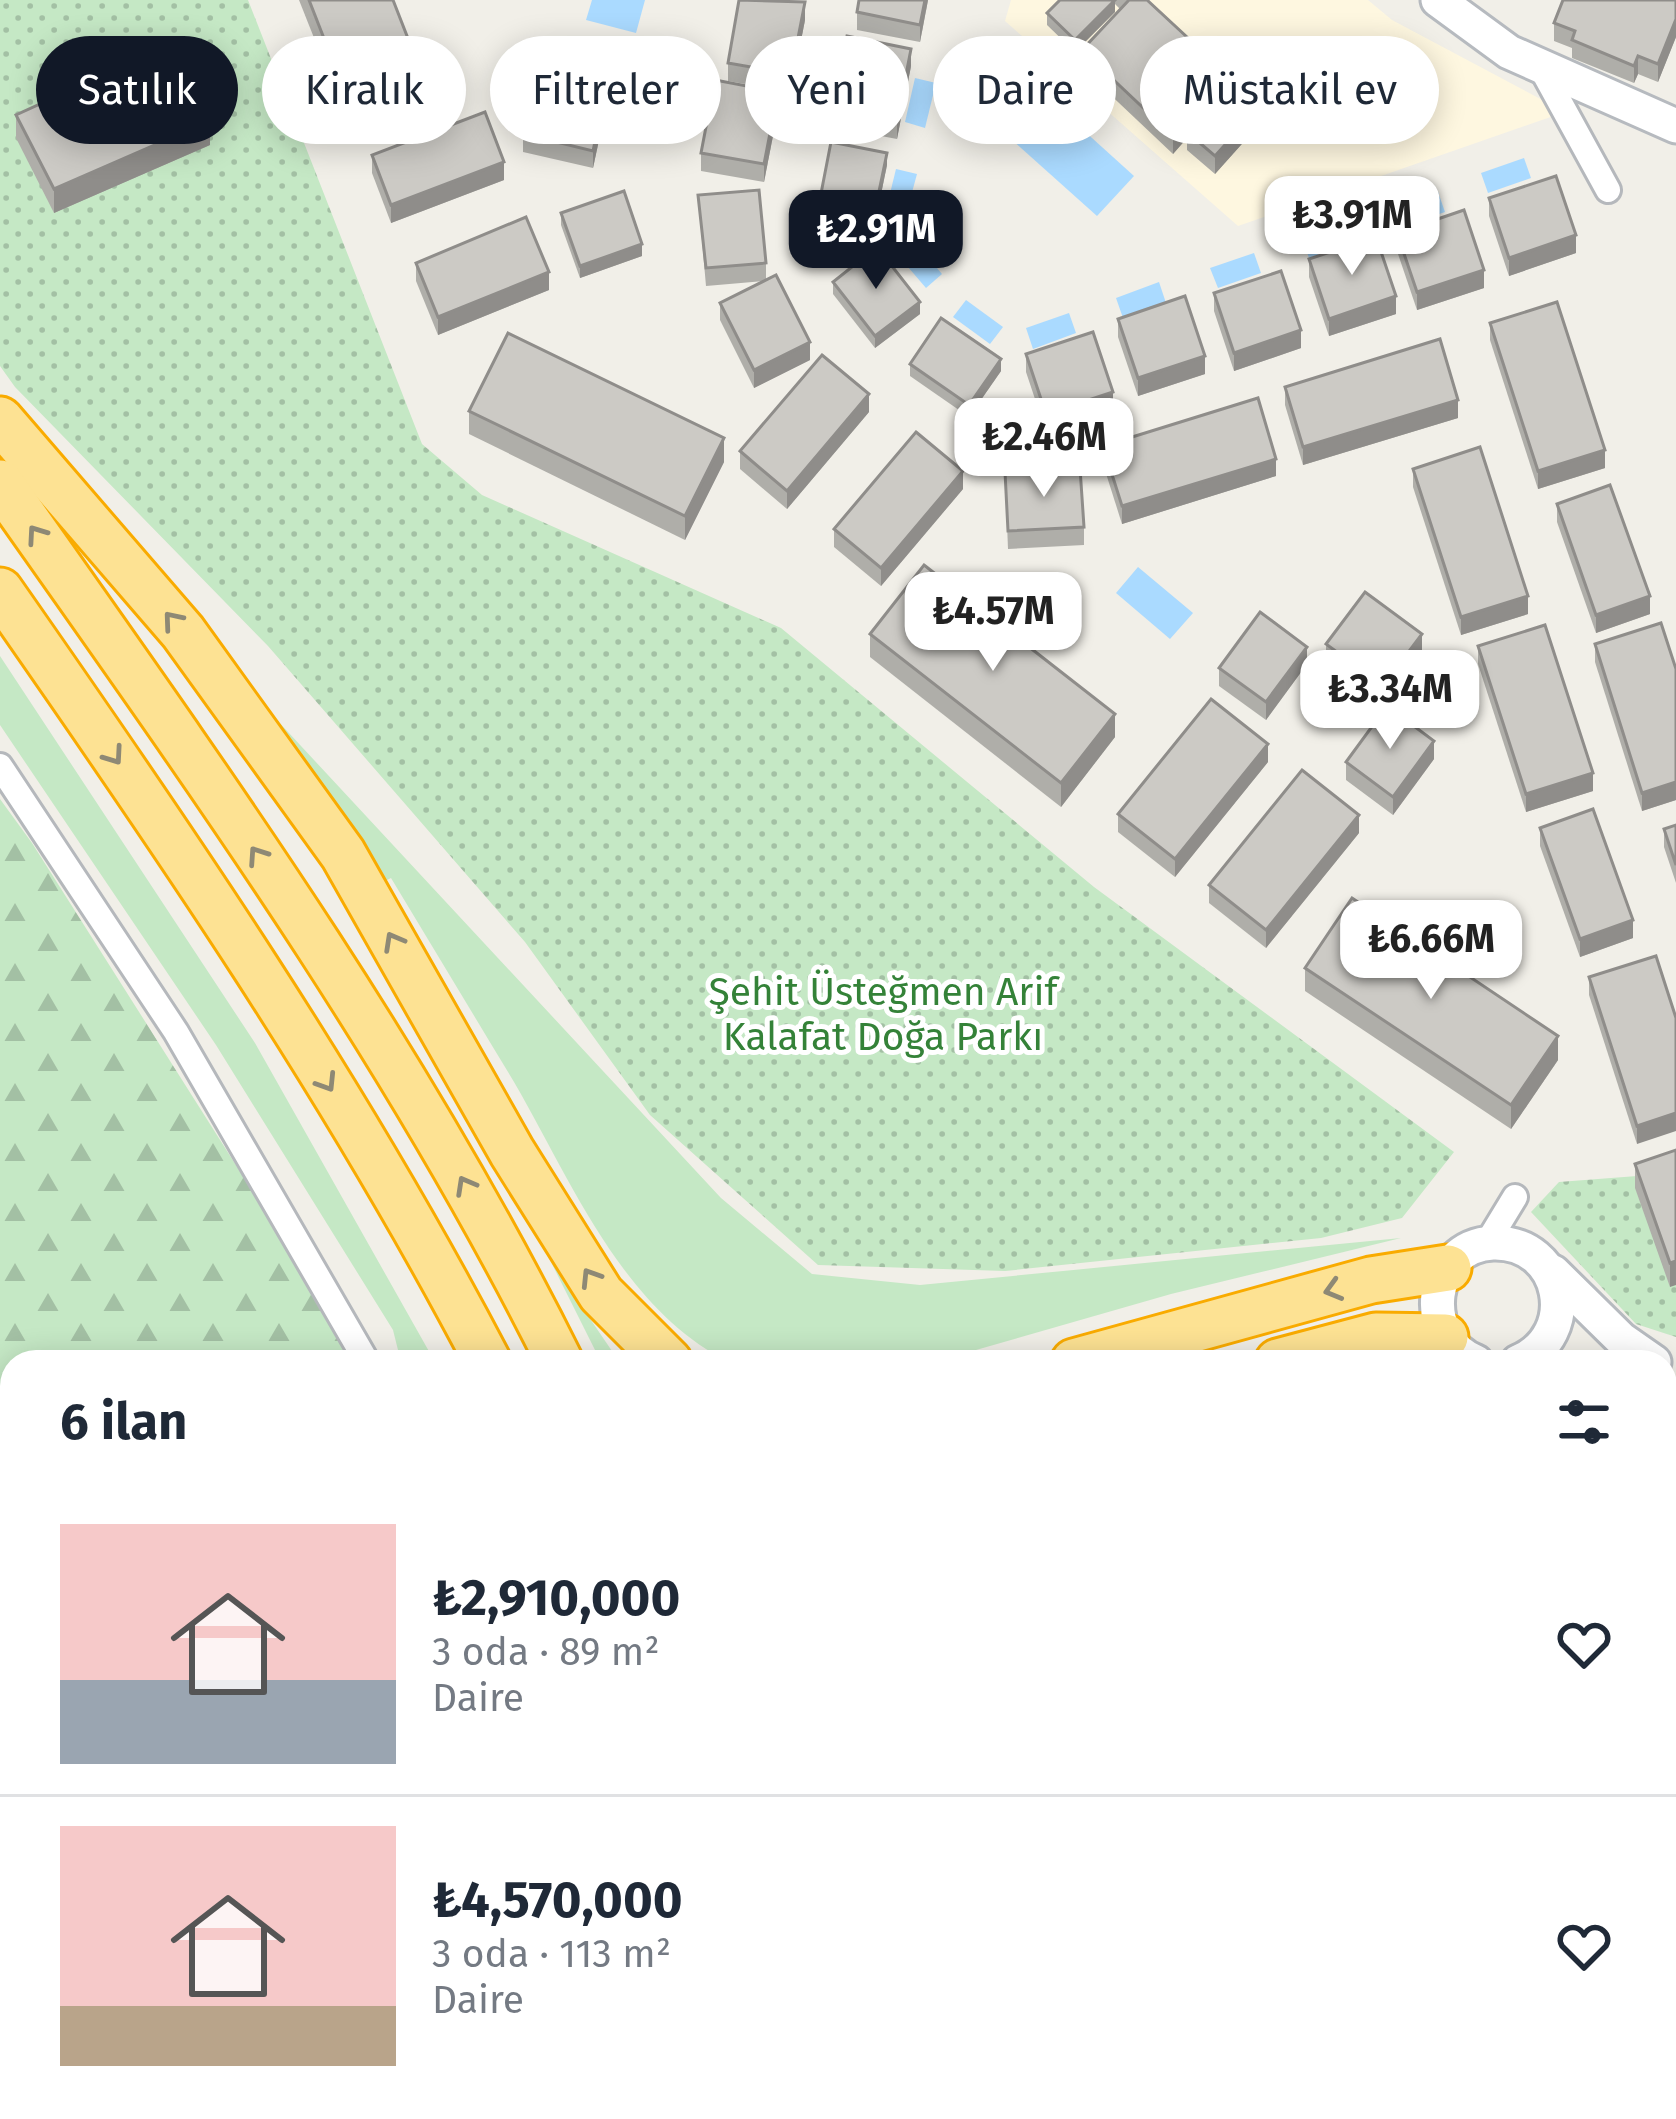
<!DOCTYPE html>
<html lang="tr">
<meta charset="utf-8">
<style>
body{margin:0;font-family:"Fira Sans",sans-serif;background:#f2f2f3;color:#1f2937;height:100vh;display:flex;flex-direction:column;font-size:45px;white-space:nowrap}
*{box-sizing:border-box;margin:0}
p{font-size:39px;color:#747a83}
.icon{flex:none;width:66px;height:66px;fill:none;stroke:currentColor;stroke-width:2;stroke-linecap:round;stroke-linejoin:round}
.map{position:relative;flex:1;overflow:hidden}
.details{position:absolute;left:0px;top:1350px;width:1677px;height:771px;display:flex;flex-direction:column;background:#fff;border-radius:36px 36px 0 0;box-shadow:0 6px 30px #0003}
.details>*{flex:none}
.hud{position:absolute;left:36px;top:36px;width:1605px;height:108px;display:flex;gap:24px}
.price{position:absolute;translate:-50% -102px;padding:0 27px;border-radius:24px;background:#fff;color:#222;font-size:39px;line-height:78px;filter:drop-shadow(0 3px 6px #0008)}
.price::after{content:'';position:absolute;left:50%;top:72px;width:36px;height:27px;margin-left:-18px;background:inherit;clip-path:polygon(0 0,100% 0,50% 100%)}
.price.current{background:#111827;color:#fff}
ul{padding:0;list-style:none}
li{display:flex;align-items:center;gap:36px;height:300px;padding:0 60px}
li+li{border-top:3px solid #e0e1e3}
li span{display:grid;place-items:center;flex:none;width:336px;height:240px;border-radius:0px;color:#555}
li>.icon{margin-inline-start:auto}
span .icon{width:144px;height:144px;fill:#fffc;stroke-width:1}
li b{font-size:51px}
h2{display:flex;justify-content:space-between;align-items:center;height:144px;padding:0 60px;font-size:51px}
.pill{padding:0 42px;border-radius:54px;background:#fff;box-shadow:0 6px 30px #0003;font-size:42px;line-height:108px}
.pill.current{background:#111827;color:#fff}
.map>svg:first-child{display:block}
.commercial{fill:#fef7e0}
.grass{fill:#c5e8c5}
.forest{fill:url(#forest-firs)}
.park{fill:url(#park-dots)}
.water{fill:#aadaff}
.lines{fill:none;stroke-linecap:round;stroke-linejoin:round}
.minor-casing{stroke:#b5b8bc;stroke-width:30}
.secondary-casing{stroke:#b6babf;stroke-width:39}
.motorway-casing{stroke:#f9ab00;stroke-width:51}
.minor{stroke:#fff;stroke-width:24}
.secondary{stroke:#fff;stroke-width:33}
.motorway{stroke:#fde293;stroke-width:45}
.wall{fill:#afaea9}
.shaded-wall{fill:#8f8d8a}
.building{fill:#cccac5;stroke:#8f8d8a;stroke-width:3}
.oneway{stroke:#8e8975}
.labels{text-anchor:middle;stroke-width:10;stroke-linejoin:round;paint-order:stroke}
.park-label{font-size:39px;fill:#348238;stroke:#fff}
</style>
<div class="map">
<svg width="1676" height="2119" viewBox="0 0 1676 2119">
<defs>
<pattern id="forest-firs" width="22" height="20" patternUnits="userSpaceOnUse" patternTransform="scale(3)"><rect width="22" height="20" fill="#c5e8c5"/><path d="M5 1l3.5 6h-7zM16 11l3.5 6h-7z" fill="#a3c0a4"/></pattern>
<pattern id="park-dots" width="8" height="8" patternUnits="userSpaceOnUse" patternTransform="scale(3)"><rect width="8" height="8" fill="#c5e8c5"/><path d="M2 2h.1M6 6h.1" fill="none" stroke="#a3c0a4" stroke-width="1.8" stroke-linecap="round"/></pattern>
</defs>
<rect width="100%" height="100%" fill="#f1efe8"/>
<polygon class="commercial" points="1011,0 1368,0 1392,20 1565,112 1238,226 1005,21"/>
<g class="grass">
<polygon points="0,656 255,1043 435,1362 401,1362 393,1330 216,1045 0,725"/>
<path d="M262 704 721 1198 812 1274 920 1285 1401 1238 1171 1294 934 1362H729C622 1309 571 1180 514 1082 473 1014 432 946 391 878L381 883 327 792Z"/>
<polygon points="550,1260 614,1354 624,1362 601,1362"/>
<polygon points="529,2109 651,2109 646,2119 515,2119"/>
</g>
<g class="forest">
<polygon points="0,799 32,843 305,1274 350,1358 350,1362 12,1362 12,2109 112,2109 116,2119 0,2119"/>
<polygon points="354,2109 529,2109 515,2119 376,2119"/>
</g>
<g class="park">
<polygon points="0,0 248,0 422,444 482,495 781,628 1094,887 1454,1152 1402,1218 1321,1238 1005,1271 818,1265 650,1115 525,942 268,646 15,387 0,366"/>
<polygon points="1676,1173 1676,1337 1636,1324 1531,1212 1559,1182"/>
<polygon points="955,2109 1322,2109 1323,2119 956,2119"/>
</g>
<g class="water">
<polygon points="592,0 645,0 636,33 586,20"/>
<polygon points="915,78 936,83 925,128 905,122"/>
<polygon points="1050,100 1134,176 1097,216 1012,140"/>
<polygon points="1524,158 1531,178 1488,193 1481,173"/>
<polygon points="896,169 917,174 905,218 885,214"/>
<polygon points="1438,192 1445,212 1402,227 1395,207"/>
<polygon points="1345,222 1353,242 1309,258 1302,237"/>
<polygon points="913,240 942,274 926,288 896,253"/>
<polygon points="1254,253 1261,273 1218,288 1210,268"/>
<polygon points="1159,282 1166,303 1123,318 1116,298"/>
<polygon points="966,300 1003,327 990,344 953,317"/>
<polygon points="1069,313 1076,333 1033,349 1026,328"/>
<polygon points="1138,567 1193,613 1170,639 1116,593"/>
</g>
<g class="lines">
<defs>
<g id="minor">
<polyline points="1540,66 1608,190"/>
<polyline points="0,766 176,1032 367,1362"/>
<polyline points="1487,1243 1515,1197"/>
<polyline points="1665,1589 1676,1589"/>
<polyline points="1665,1767 1676,1768"/>
<polyline points="1665,1972 1676,1972"/>
<polyline points="137,2109 141,2119"/>
<polyline points="1351,2109 1352,2119"/>
<polyline points="1652,2109 1652,2119"/>
</g>
<g id="secondary">
<polyline points="1438,0 1509,52 1676,126"/>
<polyline points="1553,1272 1621,1339 1654,1362"/>
<path d="M1476 1362C1418 1339 1427 1246 1493 1243 1564 1241 1582 1335 1518 1362"/>
</g>
<g id="motorway">
<polyline points="0,420 183,632 343,854 512,1152 601,1294 669,1362"/>
<path d="M0 483C200 767 405 1050 560 1362"/>
<path d="M0 591C174 840 347 1092 488 1362"/>
<polyline points="1074,1362 1371,1280 1448,1268"/>
<polyline points="1278,1362 1376,1336 1445,1337"/>
<polyline points="231,2109 236,2119"/>
<polyline points="280,2109 288,2119"/>
<polyline points="769,2109 772,2119"/>
<polyline points="840,2109 843,2119"/>
<polyline points="910,2109 912,2119"/>
<polyline points="671,2119 674,2109"/>
</g>
</defs>
<use href="#minor" class="minor-casing"/>
<use href="#secondary" class="secondary-casing"/>
<use href="#motorway" class="motorway-casing"/>
<use href="#minor" class="minor"/>
<use href="#secondary" class="secondary"/>
<use href="#motorway" class="motorway"/>
</g>
<g class="wall">
<polygon points="299,0 393,0 414,78 341,106"/>
<polygon points="928,0 920,42 857,30 857,12"/>
<polygon points="1060,0 1147,0 1229,85 1292,88 1215,174 1187,150 1187,138 1173,154 1082,68 1082,50 1120,9 1115,4 1115,12 1075,52 1047,25 1047,13"/>
<polygon points="1676,0 1676,37 1658,82 1638,74 1634,83 1572,58 1572,48 1554,41 1554,23"/>
<polygon points="805,20 791,92 728,81 728,63"/>
<polygon points="911,66 897,139 833,127 833,109"/>
<polygon points="778,110 764,182 701,171 701,153"/>
<polygon points="605,112 593,168 523,152 523,134"/>
<polygon points="16,115 210,145 54,213 16,138"/>
<polygon points="372,155 504,180 391,223 372,173"/>
<polygon points="887,165 873,233 818,222 818,209"/>
<polygon points="698,195 766,263 766,280 810,360 754,388 720,320 720,303 764,281 706,286"/>
<polygon points="1489,198 1576,253 1509,276 1489,216"/>
<polygon points="561,213 642,256 580,278 561,225"/>
<polygon points="1397,233 1484,288 1417,310 1397,251"/>
<polygon points="1309,259 1396,314 1329,336 1309,277"/>
<polygon points="416,263 549,290 438,335 416,281"/>
<polygon points="833,282 920,314 875,348 833,294"/>
<polygon points="1214,293 1301,348 1234,371 1214,311"/>
<polygon points="1118,319 1205,374 1138,396 1118,337"/>
<polygon points="1490,323 1605,468 1538,489 1490,340"/>
<polygon points="1026,354 1113,410 1046,432 1026,372"/>
<polygon points="910,364 1001,371 969,417 910,376"/>
<polygon points="1285,387 1458,418 1303,465 1285,405"/>
<polygon points="469,411 724,462 685,540 469,434"/>
<polygon points="869,412 787,509 740,469 740,451"/>
<polygon points="1103,446 1276,476 1122,524 1103,464"/>
<polygon points="1413,469 1528,614 1461,635 1413,487"/>
<polygon points="1005,472 1084,527 1084,545 1008,549"/>
<polygon points="963,489 881,586 834,547 834,529"/>
<polygon points="1557,504 1650,614 1596,633 1557,522"/>
<polygon points="870,634 1115,737 1061,807 870,657"/>
<polygon points="1326,644 1422,652 1383,704 1326,662"/>
<polygon points="1595,644 1676,669 1676,800 1642,811 1595,662"/>
<polygon points="1478,646 1593,791 1526,812 1478,664"/>
<polygon points="1307,664 1266,720 1219,686 1219,668"/>
<polygon points="1434,759 1393,815 1346,780 1346,762"/>
<polygon points="1268,762 1175,877 1118,832 1118,814"/>
<polygon points="1676,825 1676,883 1664,847 1664,829"/>
<polygon points="1540,828 1633,938 1580,957 1540,846"/>
<polygon points="1359,833 1266,948 1209,903 1209,885"/>
<polygon points="1656,956 1637,1144 1589,995 1589,977"/>
<polygon points="1305,968 1558,1060 1511,1129 1305,991"/>
<polygon points="1676,1150 1670,1287 1635,1188 1635,1164"/>
<polygon points="1670,1415 1676,1415 1676,1490 1671,1489"/>
<polygon points="1667,1507 1676,1507 1676,1575 1668,1576"/>
<polygon points="1666,1784 1676,1784 1676,1963 1671,1963"/>
<polygon points="1419,2109 1497,2109 1496,2119 1472,2119"/>
<polygon points="1515,2109 1636,2119 1515,2119"/>
</g>
<g class="shaded-wall">
<polygon points="925,0 928,0 920,42 920,25"/>
<polygon points="1115,0 1115,12 1075,52 1075,40"/>
<polygon points="805,2 805,20 791,92 791,74"/>
<polygon points="1676,19 1676,37 1658,82 1658,64"/>
<polygon points="911,49 911,66 897,139 897,121"/>
<polygon points="414,54 414,78 341,106 341,82"/>
<polygon points="1638,56 1638,74 1634,83 1634,66"/>
<polygon points="1292,70 1292,88 1215,174 1215,156"/>
<polygon points="1229,76 1229,94 1187,132 1187,138 1173,154 1173,136"/>
<polygon points="778,92 778,110 764,182 764,164"/>
<polygon points="605,94 605,112 593,168 593,151"/>
<polygon points="210,121 210,145 54,213 54,189"/>
<polygon points="887,153 887,165 873,233 873,220"/>
<polygon points="504,162 504,180 391,223 391,205"/>
<polygon points="1576,235 1576,253 1509,276 1509,258"/>
<polygon points="642,244 642,256 580,278 580,266"/>
<polygon points="1484,270 1484,288 1417,310 1417,292"/>
<polygon points="549,272 549,290 438,335 438,317"/>
<polygon points="1396,296 1396,314 1329,336 1329,319"/>
<polygon points="920,302 920,314 875,348 875,336"/>
<polygon points="1301,330 1301,348 1234,371 1234,353"/>
<polygon points="810,342 810,360 754,388 754,370"/>
<polygon points="1205,356 1205,374 1138,396 1138,378"/>
<polygon points="1001,359 1001,371 969,417 969,405"/>
<polygon points="1113,392 1113,410 1046,432 1046,414"/>
<polygon points="869,394 869,412 787,509 787,491"/>
<polygon points="1458,400 1458,418 1303,465 1303,447"/>
<polygon points="724,438 724,462 685,540 685,516"/>
<polygon points="1605,450 1605,468 1538,489 1538,471"/>
<polygon points="1276,459 1276,476 1122,524 1122,506"/>
<polygon points="963,471 963,489 881,586 881,568"/>
<polygon points="1528,596 1528,614 1461,635 1461,617"/>
<polygon points="1650,596 1650,614 1596,633 1596,615"/>
<polygon points="1422,634 1422,652 1383,704 1383,686"/>
<polygon points="1307,647 1307,664 1266,720 1266,702"/>
<polygon points="1115,714 1115,737 1061,807 1061,783"/>
<polygon points="1434,741 1434,759 1393,815 1393,797"/>
<polygon points="1268,744 1268,762 1175,877 1175,859"/>
<polygon points="1593,773 1593,791 1526,812 1526,794"/>
<polygon points="1676,782 1676,800 1642,811 1642,793"/>
<polygon points="1359,815 1359,833 1266,948 1266,930"/>
<polygon points="1633,920 1633,938 1580,957 1580,939"/>
<polygon points="1558,1036 1558,1060 1511,1129 1511,1105"/>
<polygon points="1676,1113 1676,1131 1637,1144 1637,1126"/>
<polygon points="1676,1261 1676,1285 1670,1287 1670,1263"/>
</g>
<g class="building">
<polygon points="309,0 393,0 414,54 341,82"/>
<polygon points="739,0 805,2 791,74 728,63"/>
<polygon points="859,0 925,0 920,25 857,12"/>
<polygon points="1060,0 1115,0 1075,40 1047,13"/>
<polygon points="1129,0 1147,0 1229,76 1173,136 1082,50"/>
<polygon points="1563,0 1676,0 1676,19 1658,64 1638,56 1634,66 1572,40 1575,31 1554,23"/>
<polygon points="847,36 911,49 897,121 833,109"/>
<polygon points="176,42 210,121 54,189 16,115"/>
<polygon points="1264,45 1292,70 1215,156 1187,132"/>
<polygon points="536,78 605,94 593,151 523,134"/>
<polygon points="715,80 778,92 764,164 701,153"/>
<polygon points="485,112 504,162 391,205 372,155"/>
<polygon points="831,142 887,153 873,220 818,209"/>
<polygon points="1556,176 1576,235 1509,258 1489,198"/>
<polygon points="759,190 766,263 706,268 698,195"/>
<polygon points="624,191 642,244 580,266 561,213"/>
<polygon points="1464,210 1484,270 1417,292 1397,233"/>
<polygon points="526,217 549,272 438,317 416,263"/>
<polygon points="1376,237 1396,296 1329,319 1309,259"/>
<polygon points="877,247 920,302 875,336 833,282"/>
<polygon points="1281,271 1301,330 1234,353 1214,293"/>
<polygon points="776,275 810,342 754,370 720,303"/>
<polygon points="1185,296 1205,356 1138,378 1118,319"/>
<polygon points="1557,302 1605,450 1538,471 1490,323"/>
<polygon points="941,318 1001,359 969,405 910,364"/>
<polygon points="1093,332 1113,392 1046,414 1026,354"/>
<polygon points="508,333 724,438 685,516 469,411"/>
<polygon points="1440,339 1458,400 1303,447 1285,387"/>
<polygon points="822,355 869,394 787,491 740,451"/>
<polygon points="1258,398 1276,459 1122,506 1103,446"/>
<polygon points="916,432 963,471 881,568 834,529"/>
<polygon points="1480,447 1528,596 1461,617 1413,469"/>
<polygon points="1080,468 1084,527 1008,531 1005,472"/>
<polygon points="1610,485 1650,596 1596,615 1557,504"/>
<polygon points="924,565 1115,714 1061,783 870,634"/>
<polygon points="1365,592 1422,634 1383,686 1326,644"/>
<polygon points="1260,612 1307,647 1266,702 1219,668"/>
<polygon points="1661,623 1676,669 1676,782 1642,793 1595,644"/>
<polygon points="1545,625 1593,773 1526,794 1478,646"/>
<polygon points="1211,699 1268,744 1175,859 1118,814"/>
<polygon points="1387,706 1434,741 1393,797 1346,762"/>
<polygon points="1302,770 1359,815 1266,930 1209,885"/>
<polygon points="1593,809 1633,920 1580,939 1540,828"/>
<polygon points="1676,825 1676,865 1664,829"/>
<polygon points="1352,898 1558,1036 1511,1105 1305,968"/>
<polygon points="1656,956 1676,1018 1676,1113 1637,1126 1589,977"/>
<polygon points="1676,1150 1676,1261 1670,1263 1635,1164"/>
<polygon points="1670,1415 1676,1415 1676,1477 1671,1477"/>
<polygon points="1667,1507 1676,1507 1676,1563 1668,1564"/>
<polygon points="1666,1784 1676,1784 1676,1945 1671,1945"/>
<polygon points="1519,2109 1597,2109 1597,2117"/>
<polygon points="1597,2109 1636,2109 1635,2119 1597,2119"/>
</g>
<defs><path id="oneway-chevron" d="M-2-3.5L2.5 0L-2 3.5" fill="none" stroke-width="1.6" stroke-linecap="round" stroke-linejoin="round" transform="scale(3)"/></defs>
<g class="oneway">
<use href="#oneway-chevron" transform="translate(36 534) rotate(-125)"/>
<use href="#oneway-chevron" transform="translate(172 620) rotate(-130)"/>
<use href="#oneway-chevron" transform="translate(114 756) rotate(55)"/>
<use href="#oneway-chevron" transform="translate(257 855) rotate(-124)"/>
<use href="#oneway-chevron" transform="translate(393 941) rotate(-119)"/>
<use href="#oneway-chevron" transform="translate(327 1083) rotate(58)"/>
<use href="#oneway-chevron" transform="translate(465 1185) rotate(-119)"/>
<use href="#oneway-chevron" transform="translate(590 1277) rotate(-122)"/>
<use href="#oneway-chevron" transform="translate(1333 1290) rotate(164)"/>
</g>
<g class="labels">
<g class="park-label">
<text x="883" y="1005">Şehit Üsteğmen Arif<tspan x="883" dy="45">Kalafat Doğa Parkı</tspan></text>
</g>
</g>
</svg>
<b class="price" style="left:1352px;top:278px">₺3.91M</b>
<b class="price current" style="left:876px;top:292px">₺2.91M</b>
<b class="price" style="left:1044px;top:500px">₺2.46M</b>
<b class="price" style="left:993px;top:674px">₺4.57M</b>
<b class="price" style="left:1390px;top:752px">₺3.34M</b>
<b class="price" style="left:1431px;top:1002px">₺6.66M</b>
<div class="hud">
<a class="pill current">Satılık</a>
<a class="pill">Kiralık</a>
<a class="pill">Filtreler</a>
<a class="pill">Yeni</a>
<a class="pill">Daire</a>
<a class="pill">Müstakil ev</a>
</div>
<section class="details">
<h2>6 ilan<svg class="icon" aria-label="filters" viewBox="0 0 24 24"><path d="M4 7h16M4 17h16"/><circle cx="9" cy="7" r="2"/><circle cx="15" cy="17" r="2"/></svg></h2>
<ul>
<li><span style="background:linear-gradient(#f6c9c9 65%,#9aa5b1 0)"><svg class="icon" aria-label="home" viewBox="0 0 24 24"><path d="M3 11l9-7 9 7M6 9v11h12V9"/></svg></span><div><b>₺2,910,000</b><p>3 oda · 89 m²</p><p>Daire</p></div><svg class="icon" aria-label="heart" viewBox="0 0 24 24"><path d="M12 20l-8-8c-3-5 5-10 8-4 3-6 11-1 8 4z"/></svg></li>
<li><span style="background:linear-gradient(#f6c9c9 75%,#b9a48a 0)"><svg class="icon" aria-label="home" viewBox="0 0 24 24"><path d="M3 11l9-7 9 7M6 9v11h12V9"/></svg></span><div><b>₺4,570,000</b><p>3 oda · 113 m²</p><p>Daire</p></div><svg class="icon" aria-label="heart" viewBox="0 0 24 24"><path d="M12 20l-8-8c-3-5 5-10 8-4 3-6 11-1 8 4z"/></svg></li>
</ul>
</section>
</div>
